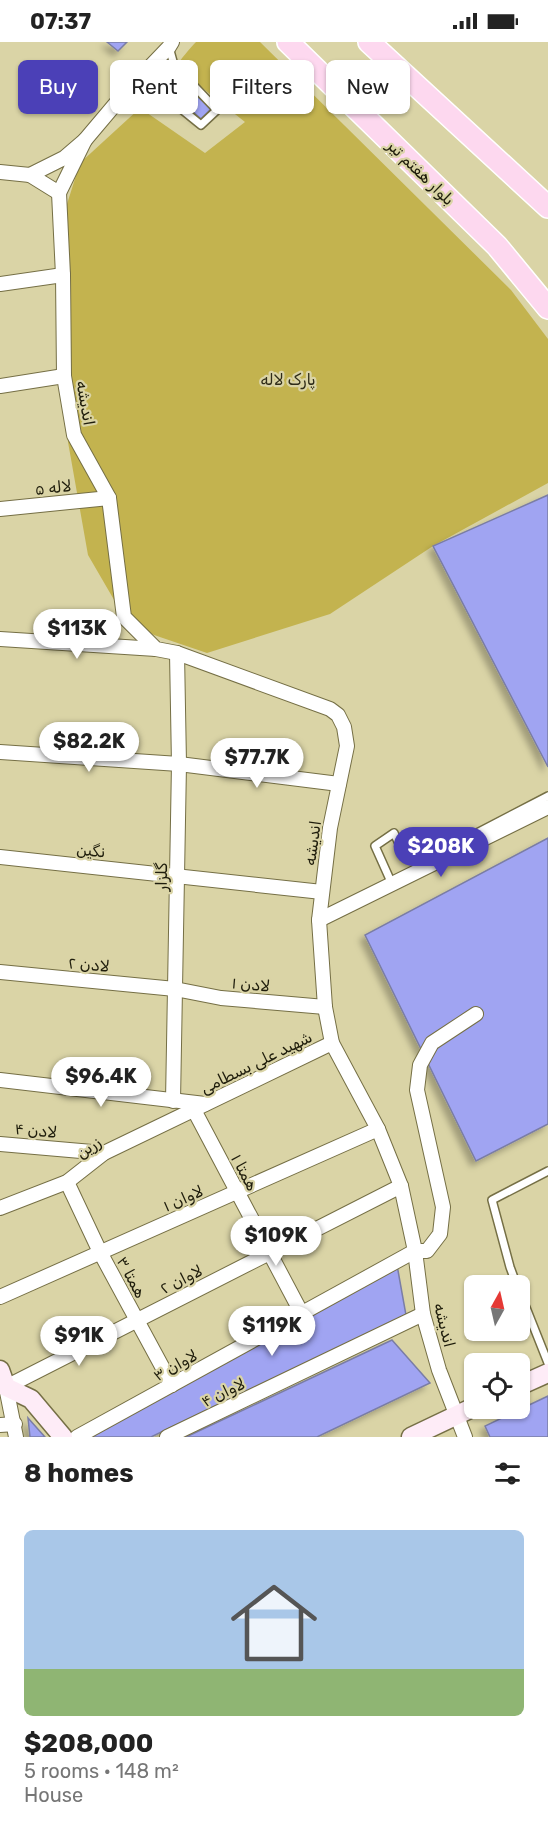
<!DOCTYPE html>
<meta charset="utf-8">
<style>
body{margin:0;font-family:Rubik,"Noto Sans Arabic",sans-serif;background:#f6f6f6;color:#222;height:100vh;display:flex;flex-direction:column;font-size:22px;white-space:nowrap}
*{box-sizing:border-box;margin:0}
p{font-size:20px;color:#767676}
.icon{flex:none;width:33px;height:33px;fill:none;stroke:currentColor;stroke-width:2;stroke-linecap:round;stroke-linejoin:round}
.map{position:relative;height:1395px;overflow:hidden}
.sheet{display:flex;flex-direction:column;background:#fff;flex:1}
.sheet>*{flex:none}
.banner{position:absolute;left:18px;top:18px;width:513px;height:54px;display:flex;gap:12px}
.needle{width:39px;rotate:8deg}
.buttons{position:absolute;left:464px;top:1233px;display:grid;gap:12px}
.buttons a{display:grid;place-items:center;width:66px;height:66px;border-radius:9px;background:#fff;box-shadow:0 2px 4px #0004;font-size:30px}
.price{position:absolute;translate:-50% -51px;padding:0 14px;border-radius:21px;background:#fff;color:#222;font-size:20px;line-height:39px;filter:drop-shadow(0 2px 3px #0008)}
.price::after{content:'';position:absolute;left:50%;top:36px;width:18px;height:14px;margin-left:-9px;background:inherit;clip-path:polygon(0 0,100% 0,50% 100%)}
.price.selected{background:#4b40b7;color:#fff}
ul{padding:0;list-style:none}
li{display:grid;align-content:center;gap:12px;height:318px;padding:0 24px}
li+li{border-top:2px solid #e0e0e0}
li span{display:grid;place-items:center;height:186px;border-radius:9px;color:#555}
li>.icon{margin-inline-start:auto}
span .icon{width:108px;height:108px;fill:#fffc;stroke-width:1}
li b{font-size:26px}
h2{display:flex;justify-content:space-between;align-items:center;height:72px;padding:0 24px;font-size:26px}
.chip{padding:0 21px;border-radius:9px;background:#fff;box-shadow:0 2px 4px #0004;font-size:21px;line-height:54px}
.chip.selected{background:#4b40b7;color:#fff}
.status{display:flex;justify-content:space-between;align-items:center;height:42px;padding:0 30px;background:#fff;direction:ltr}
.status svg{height:16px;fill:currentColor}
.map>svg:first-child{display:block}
.green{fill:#c3b34f}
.building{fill:#a0a4f2;stroke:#7a7da5;stroke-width:1.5;filter:url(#shadow)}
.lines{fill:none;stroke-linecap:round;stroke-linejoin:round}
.lane-casing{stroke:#756f45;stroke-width:10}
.street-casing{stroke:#756f45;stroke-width:16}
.secondary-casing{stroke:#756f45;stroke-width:21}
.primary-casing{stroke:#fff;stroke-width:24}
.lane{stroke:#fff;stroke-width:7}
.street{stroke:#fff;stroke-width:14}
.secondary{stroke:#feecf7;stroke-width:18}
.primary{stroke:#fdd8ef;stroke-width:21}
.labels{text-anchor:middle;stroke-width:4.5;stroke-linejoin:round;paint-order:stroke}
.street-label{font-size:16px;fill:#1f1d0c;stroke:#dad4a6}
.park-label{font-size:16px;fill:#302d19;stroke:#dad4a6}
</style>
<div class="status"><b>07:37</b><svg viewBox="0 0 49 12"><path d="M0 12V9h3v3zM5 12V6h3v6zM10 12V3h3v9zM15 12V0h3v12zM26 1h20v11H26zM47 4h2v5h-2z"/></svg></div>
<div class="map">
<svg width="548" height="1395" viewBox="0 0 548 1395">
<defs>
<filter id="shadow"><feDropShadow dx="-5" dy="5" stdDeviation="3" flood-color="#0004"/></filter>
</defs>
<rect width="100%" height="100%" fill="#dad4a6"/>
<path class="green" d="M196 0H260L511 248 548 297V441L433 504 330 572 207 611 154 593 124 575 88 513 68 400 67 162 80 121 140 66 205 111 245 80 176 25C180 18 190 6 196 0Z"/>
<g class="building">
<polygon points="107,0 127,0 118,9"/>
<polygon points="183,41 211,67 201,77 173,51"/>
<polygon points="548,453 548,725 433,504"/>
<polygon points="548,796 548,1082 476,1119 365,893"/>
<polygon points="397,1223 406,1273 151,1395 89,1395"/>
<polygon points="392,1298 430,1341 317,1395 186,1395"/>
<polygon points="548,1354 548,1395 490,1395 485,1384"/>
<polygon points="28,1376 45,1395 30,1395"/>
</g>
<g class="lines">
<defs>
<g id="lane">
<polyline points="126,53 157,54 169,57 201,83 217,68 174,23 169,5"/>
<polyline points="392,842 375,804 394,791 401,806 411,817 425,818 548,754"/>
<polyline points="517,1244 510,1225 492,1158 548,1129"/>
<polyline points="519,1248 548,1321"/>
</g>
<g id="street">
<polygon points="85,98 59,151 30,133 64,116"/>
<polyline points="85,98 123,53 169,5 172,0"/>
<polyline points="0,130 30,133"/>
<polyline points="59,151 63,233 64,334 74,393 109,456 124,575 156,607 177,611 330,667 338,673 344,685 347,704 330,786 319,878 325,965 332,1001 378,1087 401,1144 415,1209 423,1272 439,1328 465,1395"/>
<polyline points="0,242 63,233"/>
<polyline points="0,344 64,334"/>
<polyline points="0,467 109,456"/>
<polyline points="0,597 156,607"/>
<polyline points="0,710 179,722 339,742"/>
<polyline points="0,815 322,850"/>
<polyline points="319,878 548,765"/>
<polyline points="0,930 175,947 221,956 325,965"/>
<polyline points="0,1038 205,1062"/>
<polyline points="173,1059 179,722 177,611"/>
<polyline points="194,1068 302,1272"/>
<polyline points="0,1102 104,1111"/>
<polyline points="67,1140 100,1210 172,1343"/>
<polyline points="0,1166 67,1140 104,1111 332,1001"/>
<polyline points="0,1255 378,1087"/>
<polyline points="6,1345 401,1144"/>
<polyline points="6,1345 16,1395"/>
<polyline points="0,1383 15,1382"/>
<polyline points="77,1395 415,1209 427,1209 440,1192 443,1165 417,1048 420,1023 432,1001 476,972"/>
<polyline points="167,1395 423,1272"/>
</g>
<g id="secondary">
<polyline points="0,1328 6,1345 31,1357 63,1395"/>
<polyline points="519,1344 548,1331"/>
<polyline points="411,1395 474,1365"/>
</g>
<g id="primary">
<polyline points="288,0 497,204 548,266"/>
<polyline points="369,0 548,165"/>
</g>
</defs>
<use href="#lane" class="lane-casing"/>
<use href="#street" class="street-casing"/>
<use href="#secondary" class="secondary-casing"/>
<use href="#primary" class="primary-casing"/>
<use href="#lane" class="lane"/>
<use href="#street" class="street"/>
<use href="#secondary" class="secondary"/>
<use href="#primary" class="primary"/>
</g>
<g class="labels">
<g class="street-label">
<text transform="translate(421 130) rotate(44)" y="6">بلوار هفتم تیر</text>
<text transform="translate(86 361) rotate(80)" y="6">اندیشه</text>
<text transform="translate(53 445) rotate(-6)" y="6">لاله ۵</text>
<text transform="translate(312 801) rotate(-82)" y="6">اندیشه</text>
<text transform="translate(91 808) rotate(6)" y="6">نگین</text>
<text transform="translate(161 835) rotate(-89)" y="6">گلزار</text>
<text transform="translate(89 922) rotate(5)" y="6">لادن ۲</text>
<text transform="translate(251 942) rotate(5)" y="6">لادن ۱</text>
<text transform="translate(256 1020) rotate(-26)" y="6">شهید علی بسطامی</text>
<text transform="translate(36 1088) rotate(5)" y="6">لادن ۴</text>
<text transform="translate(88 1105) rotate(-35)" y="6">زرین</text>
<text transform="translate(245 1130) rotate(62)" y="6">همتا ۱</text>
<text transform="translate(183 1156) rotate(-24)" y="6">لاوان ۱</text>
<text transform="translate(132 1235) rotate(62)" y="6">همتا ۳</text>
<text transform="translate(181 1237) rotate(-27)" y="6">لاوان ۲</text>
<text transform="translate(445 1283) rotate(76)" y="6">اندیشه</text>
<text transform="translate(175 1323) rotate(-29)" y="6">لاوان ۳</text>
<text transform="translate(223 1350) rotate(-26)" y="6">لاوان ۴</text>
</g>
<g class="park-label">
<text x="288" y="343">پارک لاله</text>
</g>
</g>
</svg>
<div class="buttons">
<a><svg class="needle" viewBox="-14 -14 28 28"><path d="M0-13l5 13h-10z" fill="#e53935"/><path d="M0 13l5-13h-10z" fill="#767676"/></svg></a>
<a><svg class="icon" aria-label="locate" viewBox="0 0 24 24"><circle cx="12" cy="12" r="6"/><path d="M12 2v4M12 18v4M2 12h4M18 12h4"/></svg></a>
</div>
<b class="price" style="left:77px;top:618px">$113K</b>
<b class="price" style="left:89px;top:731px">$82.2K</b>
<b class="price" style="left:257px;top:747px">$77.7K</b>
<b class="price selected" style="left:441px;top:836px">$208K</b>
<b class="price" style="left:101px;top:1066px">$96.4K</b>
<b class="price" style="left:276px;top:1225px">$109K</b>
<b class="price" style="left:272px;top:1315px">$119K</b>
<b class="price" style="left:79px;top:1325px">$91K</b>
<div class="banner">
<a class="chip selected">Buy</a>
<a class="chip">Rent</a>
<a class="chip">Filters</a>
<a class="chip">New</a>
</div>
</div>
<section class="sheet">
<h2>8 homes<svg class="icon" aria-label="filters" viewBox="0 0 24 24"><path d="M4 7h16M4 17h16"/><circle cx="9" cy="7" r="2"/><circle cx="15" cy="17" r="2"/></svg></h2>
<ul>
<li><span style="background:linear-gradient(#a9c7e8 75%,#8fb573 0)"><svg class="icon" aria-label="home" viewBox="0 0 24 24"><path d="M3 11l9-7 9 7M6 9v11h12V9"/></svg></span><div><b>$208,000</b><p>5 rooms · 148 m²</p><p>House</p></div></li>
</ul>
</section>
